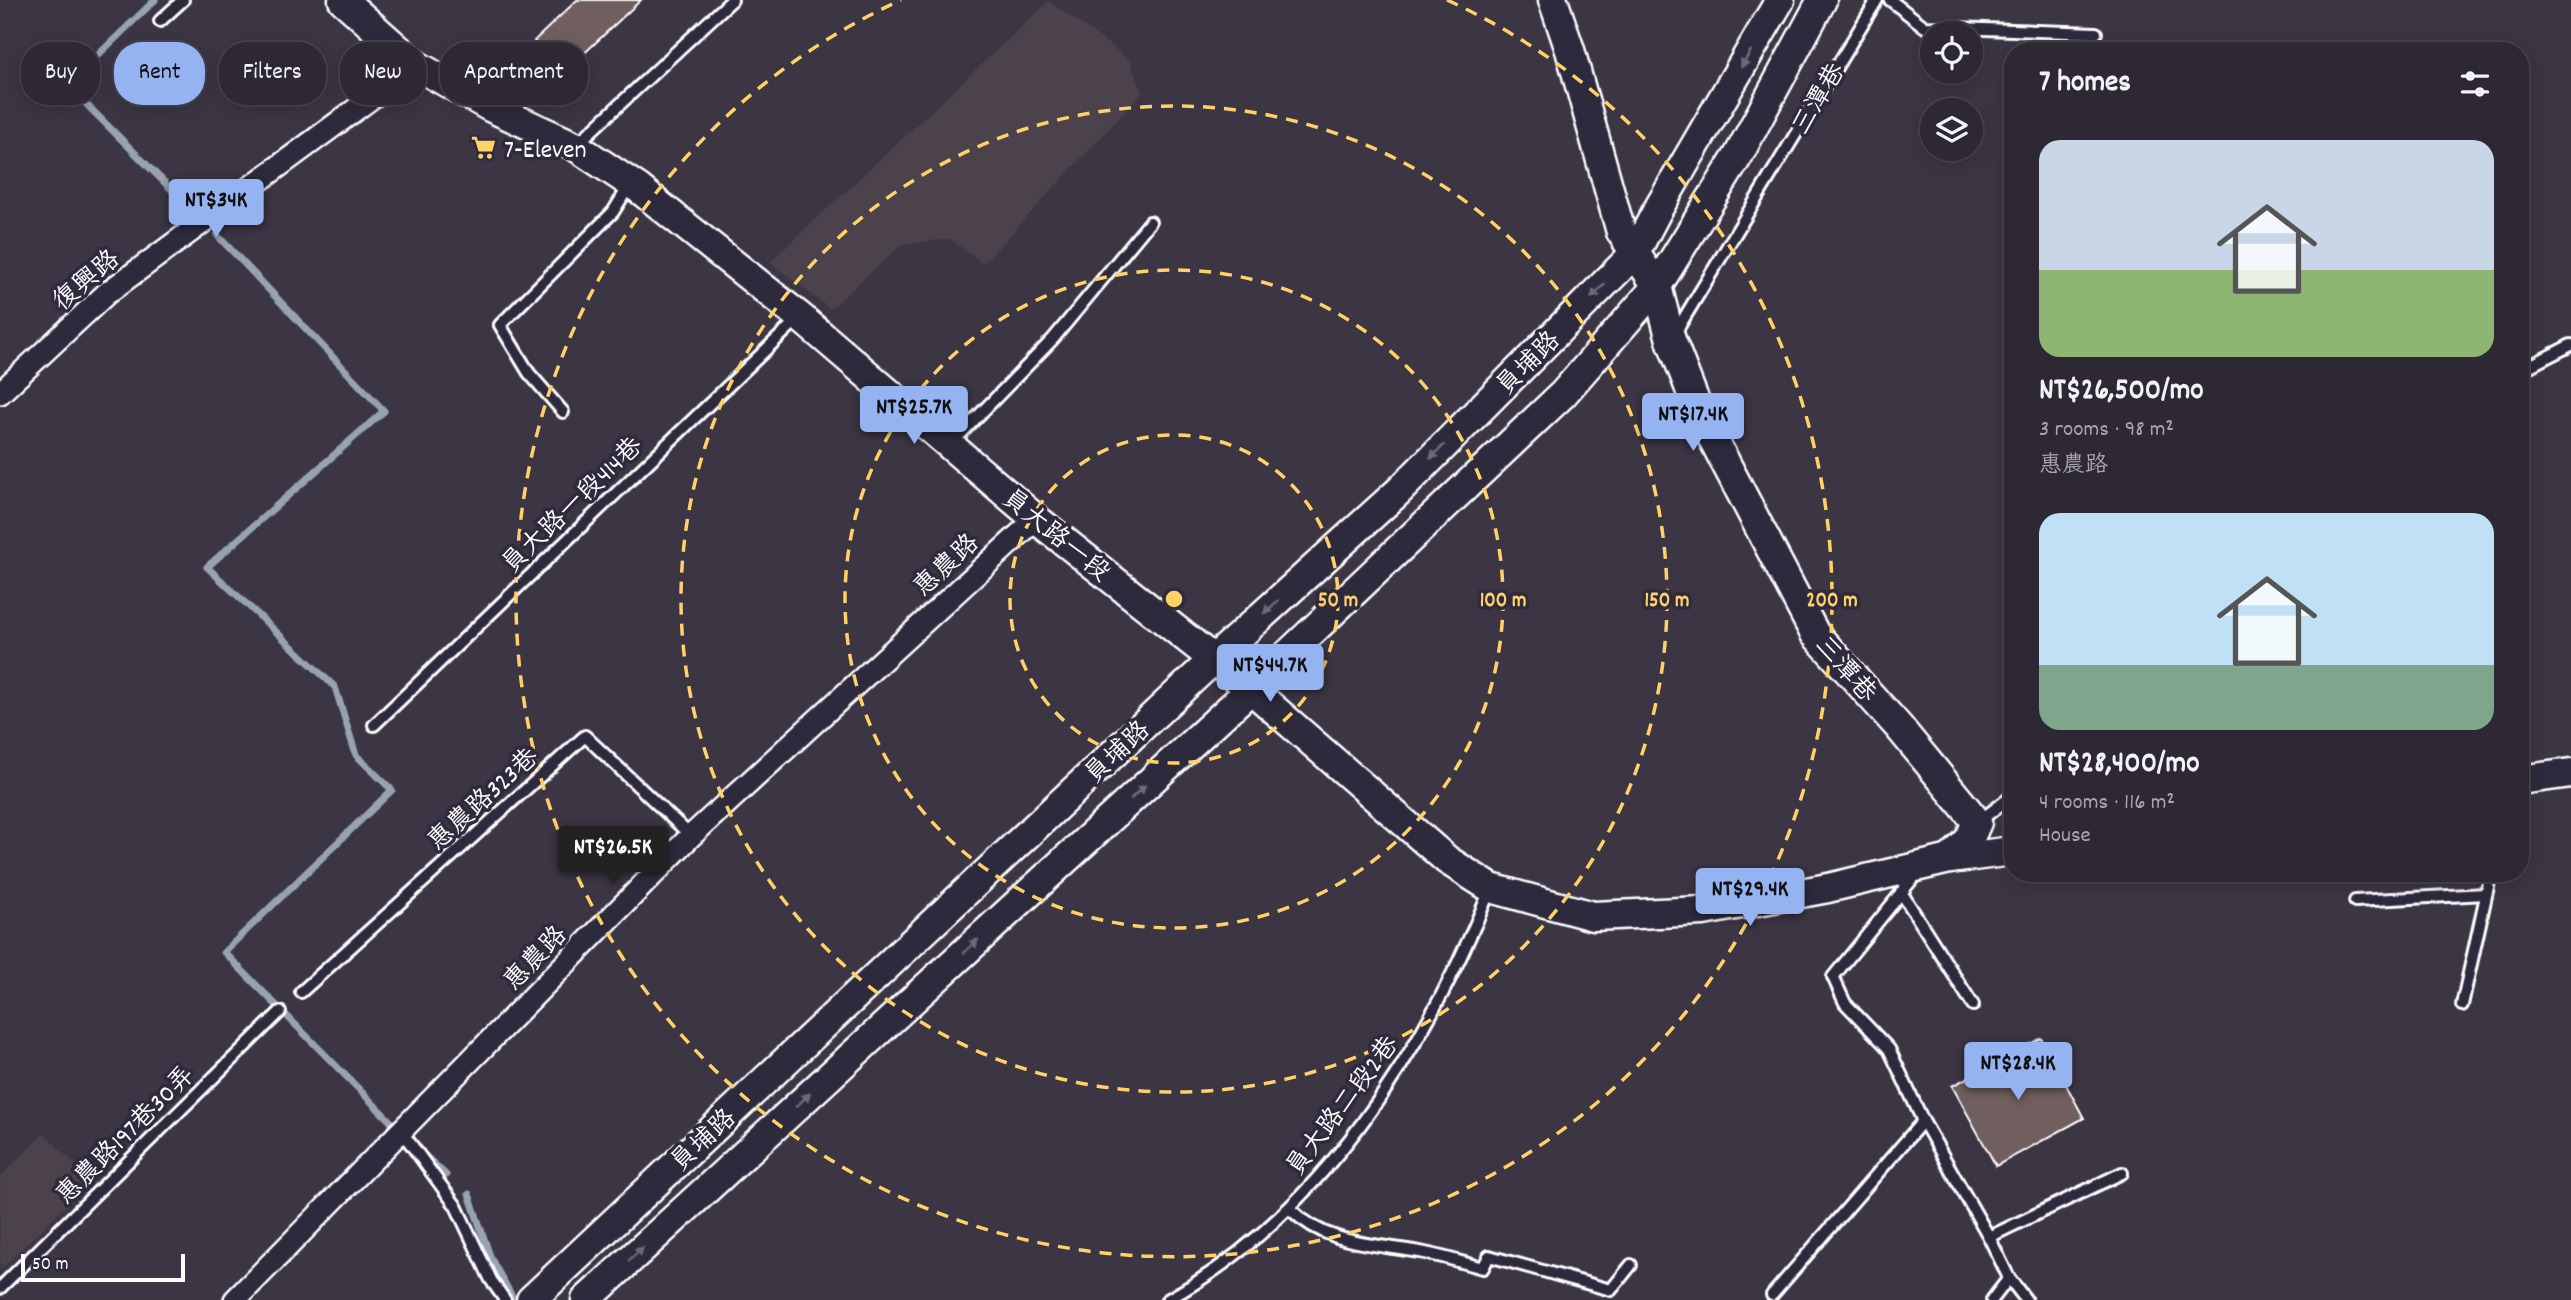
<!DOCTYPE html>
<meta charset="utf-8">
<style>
body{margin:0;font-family:Dekko,"LXGW WenKai TC",sans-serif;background:#35303b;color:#f1f3f6;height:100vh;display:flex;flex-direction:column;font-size:26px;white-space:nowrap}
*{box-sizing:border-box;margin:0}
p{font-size:23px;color:#a7a6ac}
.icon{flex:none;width:38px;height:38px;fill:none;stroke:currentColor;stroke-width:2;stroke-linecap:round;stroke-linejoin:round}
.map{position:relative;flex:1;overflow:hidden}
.drawer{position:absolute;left:2004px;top:42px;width:525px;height:840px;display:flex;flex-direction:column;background:#2d2833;border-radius:28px;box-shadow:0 4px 18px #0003,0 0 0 2px #48444e}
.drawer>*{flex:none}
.guide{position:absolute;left:21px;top:42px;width:665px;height:63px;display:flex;gap:14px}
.fabs{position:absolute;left:1920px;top:21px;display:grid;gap:14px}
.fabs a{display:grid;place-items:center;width:63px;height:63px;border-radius:50%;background:#2d2833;box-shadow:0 4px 18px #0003,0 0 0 2px #48444e;font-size:35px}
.scale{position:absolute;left:21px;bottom:18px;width:164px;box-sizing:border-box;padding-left:7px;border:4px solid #fff;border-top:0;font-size:19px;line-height:24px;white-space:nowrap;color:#fff;-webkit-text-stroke:5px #2f2a3d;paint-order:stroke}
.price{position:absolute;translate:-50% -60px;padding:0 16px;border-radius:7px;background:#95b2f1;color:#111;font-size:23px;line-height:46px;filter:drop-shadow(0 2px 4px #0008)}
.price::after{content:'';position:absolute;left:50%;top:42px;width:21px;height:16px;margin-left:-10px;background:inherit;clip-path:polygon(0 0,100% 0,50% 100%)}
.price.active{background:#222;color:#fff}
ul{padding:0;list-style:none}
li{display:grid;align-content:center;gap:14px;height:371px;padding:0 35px}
li span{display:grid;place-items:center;height:217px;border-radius:21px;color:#555}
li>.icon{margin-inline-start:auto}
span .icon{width:126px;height:126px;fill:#fffc;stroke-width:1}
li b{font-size:30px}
h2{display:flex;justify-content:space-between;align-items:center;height:84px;padding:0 35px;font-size:30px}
.chip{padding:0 24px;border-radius:28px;background:#2d2833;box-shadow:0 4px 18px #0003,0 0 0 2px #48444e;font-size:24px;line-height:63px}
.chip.active{background:#95b2f1;color:#111}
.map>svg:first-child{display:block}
.built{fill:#4c424c}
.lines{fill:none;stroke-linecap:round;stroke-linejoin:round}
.stream{stroke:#98a3b2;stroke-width:7}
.building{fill:#715f5e;stroke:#fff;stroke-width:2}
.lane-casing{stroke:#fff;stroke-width:16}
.street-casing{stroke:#fff;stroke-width:26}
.secondary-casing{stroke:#fff;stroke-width:33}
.lane{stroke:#2f2a3d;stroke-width:10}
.street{stroke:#2f2a3d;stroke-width:21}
.secondary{stroke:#2f2a3d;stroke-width:28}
.oneway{fill:#6d6a77}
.ring{fill:none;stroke:#ffd166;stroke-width:3.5;stroke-dasharray:12 9}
.labels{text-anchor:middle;stroke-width:7;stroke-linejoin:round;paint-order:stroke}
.street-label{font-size:26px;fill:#fff;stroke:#2f2a3d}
.poi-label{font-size:26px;fill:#fff;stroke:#2f2a3d;text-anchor:start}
.centre{fill:#ffd166;stroke:#2f2a3d;stroke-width:3.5}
.ring-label{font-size:21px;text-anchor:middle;font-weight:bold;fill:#ffd166;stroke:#2f2a3d;stroke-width:7;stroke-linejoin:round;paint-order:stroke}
</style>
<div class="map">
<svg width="2571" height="1300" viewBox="0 0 2571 1300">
<rect width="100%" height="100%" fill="#3c3544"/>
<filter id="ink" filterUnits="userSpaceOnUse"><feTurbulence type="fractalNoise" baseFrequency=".0143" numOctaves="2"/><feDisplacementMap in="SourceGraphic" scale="14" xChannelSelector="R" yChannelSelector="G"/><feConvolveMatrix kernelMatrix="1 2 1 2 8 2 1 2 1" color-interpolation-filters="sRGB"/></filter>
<g filter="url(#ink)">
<g class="built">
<polygon points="1049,1 1129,59 1142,93 983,264 950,239 903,244 830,309 770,262"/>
<polygon points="44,1133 91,1181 0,1270 0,1177"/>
</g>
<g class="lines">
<g class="stream">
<polyline points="155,0 67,85 190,208"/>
<polyline points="217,235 384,411 207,567 335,687 356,755 392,790 224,952 398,1129"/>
<polyline points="419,1150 446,1175"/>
<polyline points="469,1194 491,1259 514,1300"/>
</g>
</g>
<g class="building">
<polygon points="577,0 641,0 542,93 519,68 541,47 534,41"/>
<polygon points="2041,1038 2084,1118 1996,1166 1952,1086"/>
</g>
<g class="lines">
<defs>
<g id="lane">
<polyline points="1890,0 1925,27 2096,33"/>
<polyline points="160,21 183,0"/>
<polyline points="575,146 732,0"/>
<polyline points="1675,333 1877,0"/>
<polyline points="2520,371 2571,345"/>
<polyline points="563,412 529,373 500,325 613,212 631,183"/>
<polyline points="950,445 1053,339 1150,222"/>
<polyline points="374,725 798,319"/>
<polyline points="1978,822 2012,796"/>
<polyline points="1918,872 1833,977 1845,1003 1889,1049 1923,1121 1989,1237 2009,1278 2026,1300"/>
<polyline points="1901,892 1973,1005"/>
<polyline points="2355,901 2486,894"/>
<polyline points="301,992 585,736 691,836"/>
<polyline points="2462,1005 2491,873"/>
<polyline points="402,1132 456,1206 491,1280 505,1300"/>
<path d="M1290 1209C1329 1247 1375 1243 1425 1253 1445 1257 1464 1263 1483 1268L1489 1256 1611 1290 1631 1265"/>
<polyline points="1989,1237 2122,1173"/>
<polyline points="0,1288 280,1012"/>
<polyline points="1772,1295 1923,1121"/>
<path d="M1167 1300C1322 1214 1425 1050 1490 890"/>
<polyline points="1992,1300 2009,1278"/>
</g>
<g id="street">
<polyline points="0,393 107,293 416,65"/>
<polyline points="235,1300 691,836 1036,519"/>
</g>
<g id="secondary">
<polyline points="343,0 416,65 490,107 575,146 638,188 800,317 1036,519 1251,689 1447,860 1491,888 1593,916 1703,911 1828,888 1950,859 2012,851"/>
<polyline points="1553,0 1570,50 1621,232 1657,286 1671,340 1699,412 1815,634 1898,726 1977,822 1969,840 1950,859"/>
<polyline points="2520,780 2571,773"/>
<polyline points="531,1300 1214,659 1399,491 1635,253 1657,211 1780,0"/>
<polyline points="586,1300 1251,689 1563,394 1657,286 1738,156 1822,0"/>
</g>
</defs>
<use href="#lane" class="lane-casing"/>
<use href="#street" class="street-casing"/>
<use href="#secondary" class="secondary-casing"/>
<use href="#lane" class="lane"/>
<use href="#street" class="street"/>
<use href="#secondary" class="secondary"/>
</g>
<defs><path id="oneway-solid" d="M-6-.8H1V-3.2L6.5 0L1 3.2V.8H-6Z" transform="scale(1.75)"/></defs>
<g class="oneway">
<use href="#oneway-solid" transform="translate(1746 59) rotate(120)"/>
<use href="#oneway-solid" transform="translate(1598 291) rotate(135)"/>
<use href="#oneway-solid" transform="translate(1437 452) rotate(135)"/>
<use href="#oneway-solid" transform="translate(1271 607) rotate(138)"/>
<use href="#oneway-solid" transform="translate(1138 792) rotate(-43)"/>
<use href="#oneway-solid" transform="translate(971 946) rotate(-43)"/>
<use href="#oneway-solid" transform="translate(803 1100) rotate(-43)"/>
<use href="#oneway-solid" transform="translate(636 1254) rotate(-43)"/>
</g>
</g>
<g class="ring">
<circle cx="1174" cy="599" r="164"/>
<circle cx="1174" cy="599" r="329"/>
<circle cx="1174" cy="599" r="493"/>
<path d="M1447 0A658 658 0 1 1 901 0"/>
</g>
<defs>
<symbol id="supermarket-bare" viewBox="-9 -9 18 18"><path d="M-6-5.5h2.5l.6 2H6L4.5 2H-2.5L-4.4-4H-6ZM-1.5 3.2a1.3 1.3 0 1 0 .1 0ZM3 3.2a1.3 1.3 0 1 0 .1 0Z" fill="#ffd166" stroke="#2f2a3d" stroke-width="2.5" paint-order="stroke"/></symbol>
</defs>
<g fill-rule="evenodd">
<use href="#supermarket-bare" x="466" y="130" width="35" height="35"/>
</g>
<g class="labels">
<g class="street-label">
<text transform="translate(1817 98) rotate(-59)" y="9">三潭巷</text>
<text transform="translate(85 279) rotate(-40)" y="9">復興路</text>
<text transform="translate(1527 362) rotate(-45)" y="9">員埔路</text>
<text transform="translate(571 504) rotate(-44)" y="9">員大路一段414巷</text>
<text transform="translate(1057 534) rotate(39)" y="9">員大路一段</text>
<text transform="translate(945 564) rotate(-43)" y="9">惠農路</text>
<text transform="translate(1847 668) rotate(49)" y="9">三潭巷</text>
<text transform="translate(1116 751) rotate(-43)" y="9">員埔路</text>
<text transform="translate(482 798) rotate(-42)" y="9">惠農路323巷</text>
<text transform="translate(534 957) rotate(-46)" y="9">惠農路</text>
<text transform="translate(1341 1105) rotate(-53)" y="9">員大路二段2巷</text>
<text transform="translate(124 1134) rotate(-45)" y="9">惠農路197巷30弄</text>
<text transform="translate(702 1139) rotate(-43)" y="9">員埔路</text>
</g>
<g class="poi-label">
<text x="504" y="157">7-Eleven</text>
</g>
</g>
<circle cx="1174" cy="599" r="10" class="centre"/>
<g class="ring-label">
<text x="1338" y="606">50 m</text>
<text x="1503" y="606">100 m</text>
<text x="1667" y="606">150 m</text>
<text x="1832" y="606">200 m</text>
</g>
</svg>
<div class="fabs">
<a><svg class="icon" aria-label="locate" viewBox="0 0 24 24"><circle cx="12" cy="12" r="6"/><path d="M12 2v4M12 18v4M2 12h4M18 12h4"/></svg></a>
<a><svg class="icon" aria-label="layers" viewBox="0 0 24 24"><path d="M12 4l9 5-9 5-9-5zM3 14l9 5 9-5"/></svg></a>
</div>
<div class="scale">50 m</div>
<b class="price" style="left:216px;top:239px">NT$34K</b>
<b class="price" style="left:914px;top:446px">NT$25.7K</b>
<b class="price" style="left:1693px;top:453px">NT$17.4K</b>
<b class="price" style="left:1270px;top:704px">NT$44.7K</b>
<b class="price active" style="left:613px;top:886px">NT$26.5K</b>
<b class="price" style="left:1750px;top:928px">NT$29.4K</b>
<b class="price" style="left:2018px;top:1102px">NT$28.4K</b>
<div class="guide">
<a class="chip">Buy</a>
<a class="chip active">Rent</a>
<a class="chip">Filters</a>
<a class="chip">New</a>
<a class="chip">Apartment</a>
</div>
<section class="drawer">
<h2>7 homes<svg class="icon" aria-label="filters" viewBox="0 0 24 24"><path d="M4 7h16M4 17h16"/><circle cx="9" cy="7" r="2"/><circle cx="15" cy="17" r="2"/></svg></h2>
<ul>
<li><span style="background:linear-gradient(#c9d6e8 60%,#8fb573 0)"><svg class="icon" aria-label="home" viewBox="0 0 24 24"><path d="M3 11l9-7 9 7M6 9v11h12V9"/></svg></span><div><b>NT$26,500/mo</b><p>3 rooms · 98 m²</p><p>惠農路</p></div></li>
<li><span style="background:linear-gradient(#bfe0f5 70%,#7fa58c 0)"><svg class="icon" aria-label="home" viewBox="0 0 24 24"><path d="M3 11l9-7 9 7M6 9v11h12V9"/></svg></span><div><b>NT$28,400/mo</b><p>4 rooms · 116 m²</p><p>House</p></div></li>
</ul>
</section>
</div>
